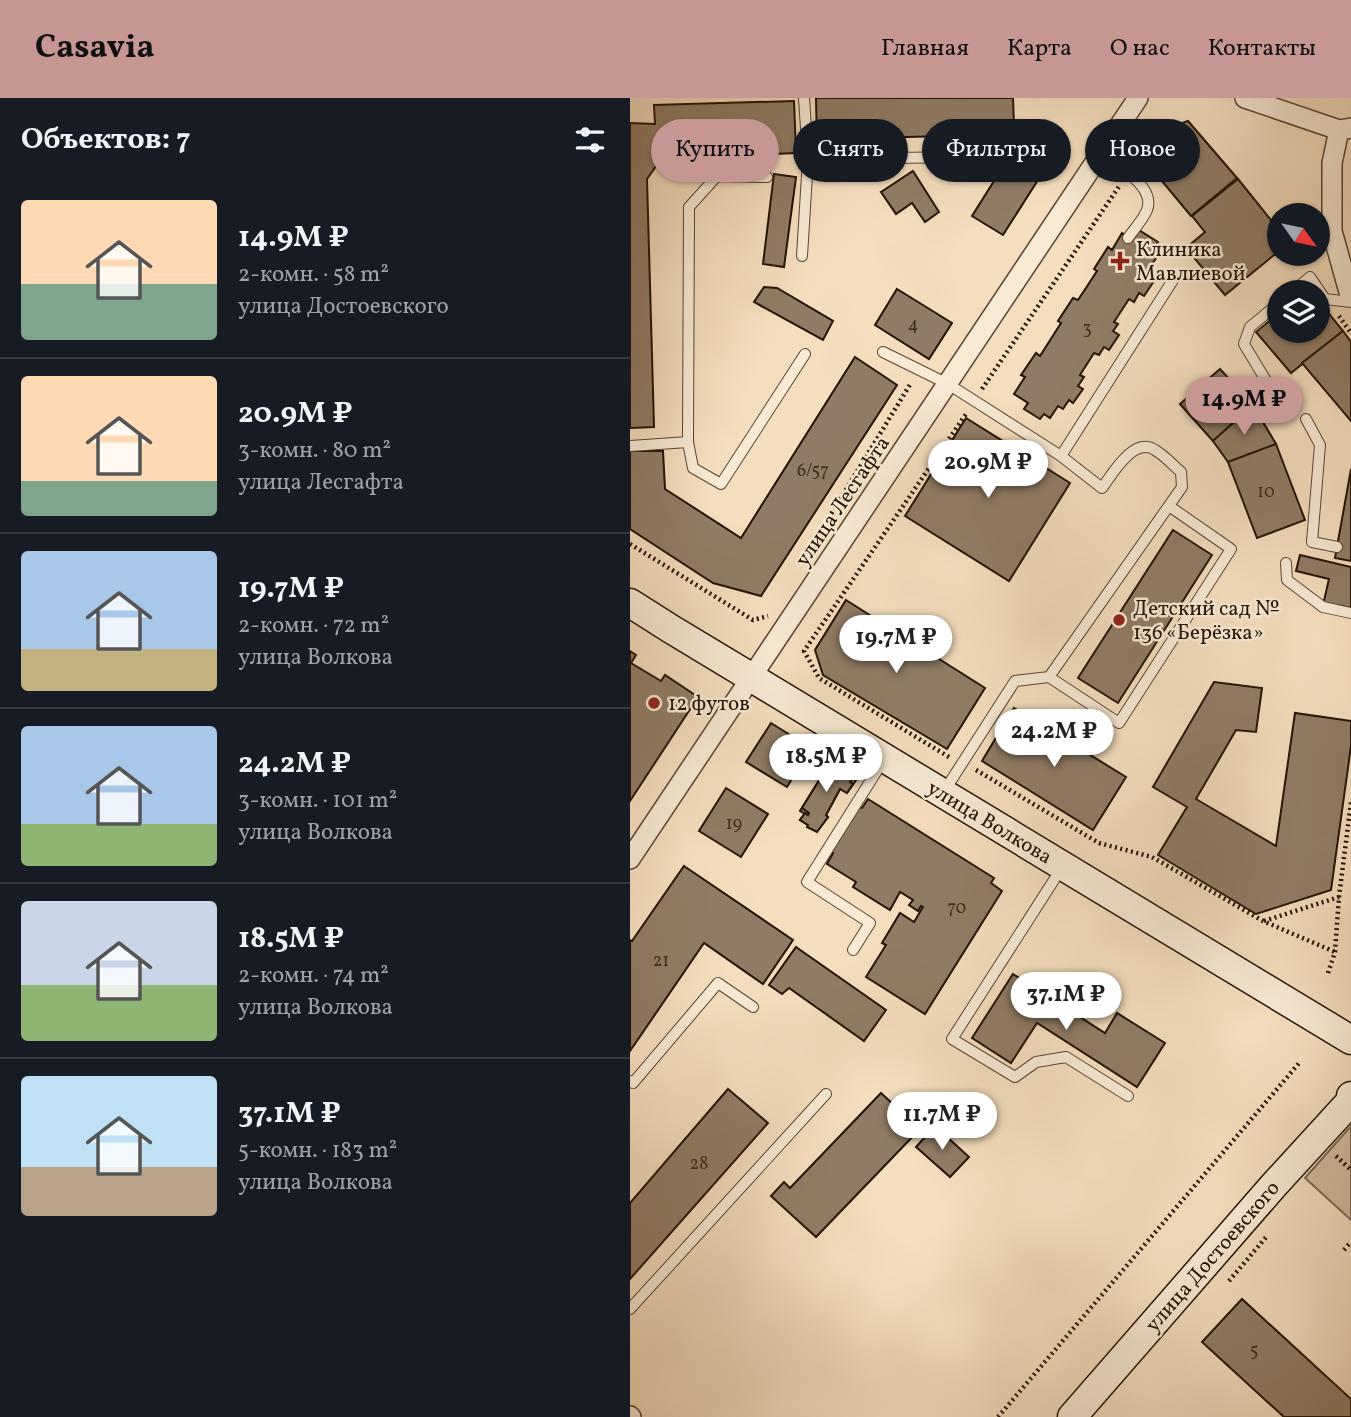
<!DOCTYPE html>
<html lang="ru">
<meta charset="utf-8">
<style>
body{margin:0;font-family:Vollkorn,serif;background:#242831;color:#f1f3f6;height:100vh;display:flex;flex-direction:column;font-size:26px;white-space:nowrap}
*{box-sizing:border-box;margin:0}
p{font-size:23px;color:#9ea1a6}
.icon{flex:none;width:38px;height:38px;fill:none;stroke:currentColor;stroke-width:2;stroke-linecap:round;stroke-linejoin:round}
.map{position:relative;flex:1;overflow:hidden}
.sheet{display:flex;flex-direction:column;background:#171b24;width:630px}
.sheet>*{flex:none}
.top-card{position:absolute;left:21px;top:21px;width:595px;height:63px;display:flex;gap:14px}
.needle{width:46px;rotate:123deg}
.tools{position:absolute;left:637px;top:105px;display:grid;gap:14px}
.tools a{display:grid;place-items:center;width:63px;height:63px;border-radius:50%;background:#171b24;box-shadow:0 2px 5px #0004;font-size:35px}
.price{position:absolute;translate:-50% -60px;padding:0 16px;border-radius:24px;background:#fff;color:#222;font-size:23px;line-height:46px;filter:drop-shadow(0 2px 4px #0008)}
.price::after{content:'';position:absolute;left:50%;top:42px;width:21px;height:16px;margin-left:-10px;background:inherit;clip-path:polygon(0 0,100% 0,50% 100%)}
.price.current{background:#c59692;color:#111}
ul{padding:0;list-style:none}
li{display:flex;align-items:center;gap:21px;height:175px;padding:0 21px}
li+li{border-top:2px solid #363941}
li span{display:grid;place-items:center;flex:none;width:196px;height:140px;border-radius:7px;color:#555}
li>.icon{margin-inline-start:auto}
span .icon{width:84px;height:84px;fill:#fffc;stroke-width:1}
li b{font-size:30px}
h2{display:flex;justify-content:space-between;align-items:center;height:84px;padding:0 21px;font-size:30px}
.pill{padding:0 24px;border-radius:32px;background:#171b24;box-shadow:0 2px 5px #0004;font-size:24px;line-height:63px}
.pill.current{background:#c59692;color:#111}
header{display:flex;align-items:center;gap:42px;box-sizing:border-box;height:98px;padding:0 35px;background:#c59692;color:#111}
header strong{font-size:33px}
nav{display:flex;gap:38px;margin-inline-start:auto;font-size:24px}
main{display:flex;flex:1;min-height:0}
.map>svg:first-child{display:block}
.green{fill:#d1bb9f;stroke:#7a6652;stroke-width:2}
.building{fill:#907c66;stroke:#221206;stroke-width:2}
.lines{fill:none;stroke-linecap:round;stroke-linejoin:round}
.lane-casing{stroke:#574534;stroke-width:12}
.street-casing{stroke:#574534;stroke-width:22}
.secondary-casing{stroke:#221206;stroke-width:31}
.path{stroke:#221206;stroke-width:4.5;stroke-dasharray:2 3.5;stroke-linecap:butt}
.lane{stroke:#f8ead5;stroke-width:10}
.street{stroke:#f8ead5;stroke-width:19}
.secondary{stroke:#f8ead5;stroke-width:28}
.poi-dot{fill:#8f2418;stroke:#f8ead5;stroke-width:2.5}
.labels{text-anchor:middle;stroke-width:5;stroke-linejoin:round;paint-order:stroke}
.number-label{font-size:18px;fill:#3e2c1e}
.poi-label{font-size:21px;fill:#221206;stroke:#f8ead5;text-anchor:start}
.street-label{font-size:21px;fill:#221206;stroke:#f8ead5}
</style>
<header>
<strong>Casavia</strong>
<nav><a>Главная</a><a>Карта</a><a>О нас</a><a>Контакты</a></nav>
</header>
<main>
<section class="sheet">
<h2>Объектов: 7<svg class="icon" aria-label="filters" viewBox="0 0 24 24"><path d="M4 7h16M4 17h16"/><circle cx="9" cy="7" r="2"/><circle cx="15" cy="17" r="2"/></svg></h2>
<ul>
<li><span style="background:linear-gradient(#ffd9b3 60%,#7fa58c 0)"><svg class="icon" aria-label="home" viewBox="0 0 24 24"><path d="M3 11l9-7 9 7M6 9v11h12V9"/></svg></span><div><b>14.9M ₽</b><p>2-комн. · 58 m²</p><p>улица Достоевского</p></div></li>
<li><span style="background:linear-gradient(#ffd9b3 75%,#7fa58c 0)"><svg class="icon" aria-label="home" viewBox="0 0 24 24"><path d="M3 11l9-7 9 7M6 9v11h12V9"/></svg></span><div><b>20.9M ₽</b><p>3-комн. · 80 m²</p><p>улица Лесгафта</p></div></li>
<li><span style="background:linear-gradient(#a9c7e8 70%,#c2b280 0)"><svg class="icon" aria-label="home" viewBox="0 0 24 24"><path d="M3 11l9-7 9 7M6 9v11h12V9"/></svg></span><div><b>19.7M ₽</b><p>2-комн. · 72 m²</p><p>улица Волкова</p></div></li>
<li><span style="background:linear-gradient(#a9c7e8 70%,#8fb573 0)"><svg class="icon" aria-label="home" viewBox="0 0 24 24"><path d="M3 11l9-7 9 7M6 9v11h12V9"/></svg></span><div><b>24.2M ₽</b><p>3-комн. · 101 m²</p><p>улица Волкова</p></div></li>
<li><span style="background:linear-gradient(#c9d6e8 60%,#8fb573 0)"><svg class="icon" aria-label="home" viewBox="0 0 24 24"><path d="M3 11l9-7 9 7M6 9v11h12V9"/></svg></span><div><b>18.5M ₽</b><p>2-комн. · 74 m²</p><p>улица Волкова</p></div></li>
<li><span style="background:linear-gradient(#bfe0f5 65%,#b9a48a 0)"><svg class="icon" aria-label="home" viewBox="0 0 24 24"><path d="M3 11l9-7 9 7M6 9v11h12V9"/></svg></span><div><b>37.1M ₽</b><p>5-комн. · 183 m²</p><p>улица Волкова</p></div></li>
</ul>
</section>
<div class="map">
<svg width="721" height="1319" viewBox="0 0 721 1319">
<rect width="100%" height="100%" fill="#f5debe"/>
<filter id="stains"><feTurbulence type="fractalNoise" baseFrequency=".00286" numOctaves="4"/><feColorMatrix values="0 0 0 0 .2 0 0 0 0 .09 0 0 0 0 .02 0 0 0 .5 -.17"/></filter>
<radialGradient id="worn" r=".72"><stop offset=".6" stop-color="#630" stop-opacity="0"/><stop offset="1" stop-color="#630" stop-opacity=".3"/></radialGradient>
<polygon class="green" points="721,1028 721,1122 675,1080"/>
<g class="building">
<polygon points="186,0 383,0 384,28 356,29 356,36 354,37 239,40 239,47 187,48"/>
<polygon points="164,3 166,55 31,61 17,81 24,329 0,330 0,25 25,26 24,7"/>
<polygon points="558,23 607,80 561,118 512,59 530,33"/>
<polygon points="373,28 384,28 391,45 420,63 373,137 342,118 381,56"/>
<polygon points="283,73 309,114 295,124 282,105 266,116 251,94"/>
<polygon points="144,76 166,79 154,169 133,166"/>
<polygon points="608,81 649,132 649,153 595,197 556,150 575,134 562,118"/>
<polygon points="509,132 528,144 521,155 527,159 519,170 523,172 518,179 524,183 514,198 509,195 504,204 499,201 484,224 488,226 483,233 489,237 479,252 474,249 469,257 464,255 450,277 454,279 448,288 453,291 443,305 439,302 433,311 428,308 420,320 414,316 410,321 394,311 398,305 384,296 395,279 391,277 406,255 410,258 431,225 428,223 443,200 448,202 467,173 464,171 478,149 482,152 492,135 502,142"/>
<polygon points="134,189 147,190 203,223 193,242 124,204"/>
<polygon points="267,191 322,225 299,261 245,227"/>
<polygon points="688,202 713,233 661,275 626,234 649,215 649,233 688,233"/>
<polygon points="713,233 721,244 721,323 672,265"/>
<polygon points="225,259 267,287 131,498 83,485 0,431 0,353 33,353 35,391 111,440"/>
<polygon points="590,271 623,307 583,343 550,306"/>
<polygon points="623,307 646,346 598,364 583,343"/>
<polygon points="336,320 440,385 379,483 275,418"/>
<polygon points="646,346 675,422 627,440 598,364"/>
<polygon points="721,371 721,463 705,460"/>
<polygon points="543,432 582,457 488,605 448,580"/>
<polygon points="670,457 721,469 721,513 693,507 699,481 666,473"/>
<polygon points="216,502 355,590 317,651 193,577 185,552"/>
<polygon points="0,553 6,557 1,565 31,583 35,577 68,599 0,703"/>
<polygon points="584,584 632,590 626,634 606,632 566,701 646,748 665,615 721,623 721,648 701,792 626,816 528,757 557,709 523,689"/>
<polygon points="384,610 496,679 463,732 352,663"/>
<polygon points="141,625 181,650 157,689 116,664"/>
<polygon points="203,660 229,678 217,695 210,691 196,717 198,719 187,733 170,722 175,716 170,713"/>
<polygon points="203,660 225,675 220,684 223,686 217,695 210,691 196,717 198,719 187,734 177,729 178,727 170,722 175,715 178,717 179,715 172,710"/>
<polygon points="96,690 138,716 111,759 69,733"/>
<polygon points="238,701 364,780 361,785 372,793 295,916 236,879 256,847 252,845 270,815 284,824 293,809 291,808 288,813 279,807 283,802 270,794 260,812 223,789 226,784 197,766 203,755 199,753 227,707 232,710"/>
<polygon points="54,768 163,842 133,886 74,845 0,953 0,842 2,843"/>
<polygon points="166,849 256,912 234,943 159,890 152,896 139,887"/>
<polygon points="383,876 475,935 487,915 535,945 507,989 407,925 381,965 342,940"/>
<polygon points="98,991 138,1025 0,1181 0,1105"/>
<polygon points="251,995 290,1031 186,1139 141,1098 154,1084 160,1090"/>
<polygon points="305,1028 339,1059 320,1079 286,1049"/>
<polygon points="612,1201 721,1301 721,1319 654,1319 572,1244"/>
</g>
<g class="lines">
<defs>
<g id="lane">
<path d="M470 57C487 67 526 88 517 112 513 122 504 131 498 140"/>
<polyline points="178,61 342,59"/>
<polyline points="137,79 87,78 59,109 58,344 63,370 91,386 175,256"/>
<polyline points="172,158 178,61 174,0"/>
<polyline points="662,194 680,179 695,201 721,204"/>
<polyline points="253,254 318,286 431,358 543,182"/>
<polyline points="644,296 614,246 620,229 649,205"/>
<polyline points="676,321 690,347 682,444 707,449"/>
<polyline points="0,348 58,344"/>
<polyline points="656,465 657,482 693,509 721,515"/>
<polyline points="419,579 489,625 601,451 539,408"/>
<path d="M315 692 385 583 419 579 552 389 551 374C543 367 535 358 525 352 504 338 483 375 472 390L431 358"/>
<polyline points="431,771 322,941 385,979 406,964 436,959 498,998"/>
<polyline points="223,852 240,825 177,784 253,663"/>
<polyline points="0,983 3,985 88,885 123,909"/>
<polyline points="0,1211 196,996"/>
</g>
<g id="street">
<polyline points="615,0 709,32 721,30"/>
<polyline points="709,32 702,65 702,133 719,194 721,198"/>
<polyline points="0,761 508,0"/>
<polyline points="0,1318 1,1319"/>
</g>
<g id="secondary">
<polyline points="0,505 41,531 721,942"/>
<polyline points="442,1319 644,1087 720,1004 721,998"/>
</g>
</defs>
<use href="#lane" class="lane-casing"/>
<use href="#street" class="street-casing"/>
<use href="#secondary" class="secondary-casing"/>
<g class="path">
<polyline points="709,218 721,235"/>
<polyline points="352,291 490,87"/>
<polyline points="187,439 281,285"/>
<polyline points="0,446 123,522 138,518"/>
<polyline points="319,659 189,580 174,553 336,316"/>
<polyline points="346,672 469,745 522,759 633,823 705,854"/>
<polyline points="634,823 709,799"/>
<polyline points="698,875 705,854 709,799 721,704"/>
<polyline points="706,1058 721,1072"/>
<polyline points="714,1152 721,1144"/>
<polyline points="599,1183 637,1138"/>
<polyline points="368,1319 670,964"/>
</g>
<use href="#lane" class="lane"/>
<use href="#street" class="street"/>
<use href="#secondary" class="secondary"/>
</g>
<g class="poi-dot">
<path d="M486.5 152.5h7v7h7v7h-7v7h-7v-7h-7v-7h7z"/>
<circle cx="489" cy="522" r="7"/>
<circle cx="24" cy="605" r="7"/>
</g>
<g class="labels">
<g class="number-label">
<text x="283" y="232">4</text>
<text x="457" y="236">3</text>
<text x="183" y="378">6/57</text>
<text x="636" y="399">10</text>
<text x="104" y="731">19</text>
<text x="327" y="815">70</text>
<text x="31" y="868">21</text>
<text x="69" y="1071">28</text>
<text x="624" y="1258">5</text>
</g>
<g class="poi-label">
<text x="506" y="158">Клиника<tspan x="506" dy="24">Мавлиевой</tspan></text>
<text x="503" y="517">Детский сад №<tspan x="503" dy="24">136 «Берёзка»</tspan></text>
<text x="38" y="612">12 футов</text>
</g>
<g class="street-label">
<text transform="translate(212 403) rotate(-56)" y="7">улица Лесгафта</text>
<text transform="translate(360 724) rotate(31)" y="7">улица Волкова</text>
<text transform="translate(582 1158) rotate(-49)" y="7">улица Достоевского</text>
</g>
</g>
<rect width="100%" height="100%" filter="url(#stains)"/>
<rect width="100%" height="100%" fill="url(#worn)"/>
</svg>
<div class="tools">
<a><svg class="needle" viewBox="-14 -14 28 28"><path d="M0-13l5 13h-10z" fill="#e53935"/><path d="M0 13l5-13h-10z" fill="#9ea1a6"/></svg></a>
<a><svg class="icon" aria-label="layers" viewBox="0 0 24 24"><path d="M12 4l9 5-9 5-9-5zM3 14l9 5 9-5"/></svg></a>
</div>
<b class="price current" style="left:614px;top:339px">14.9M ₽</b>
<b class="price" style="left:358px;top:402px">20.9M ₽</b>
<b class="price" style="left:266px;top:577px">19.7M ₽</b>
<b class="price" style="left:424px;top:671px">24.2M ₽</b>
<b class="price" style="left:196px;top:696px">18.5M ₽</b>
<b class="price" style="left:436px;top:934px">37.1M ₽</b>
<b class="price" style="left:312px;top:1054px">11.7M ₽</b>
<div class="top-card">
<a class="pill current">Купить</a>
<a class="pill">Снять</a>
<a class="pill">Фильтры</a>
<a class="pill">Новое</a>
</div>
</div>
</main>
